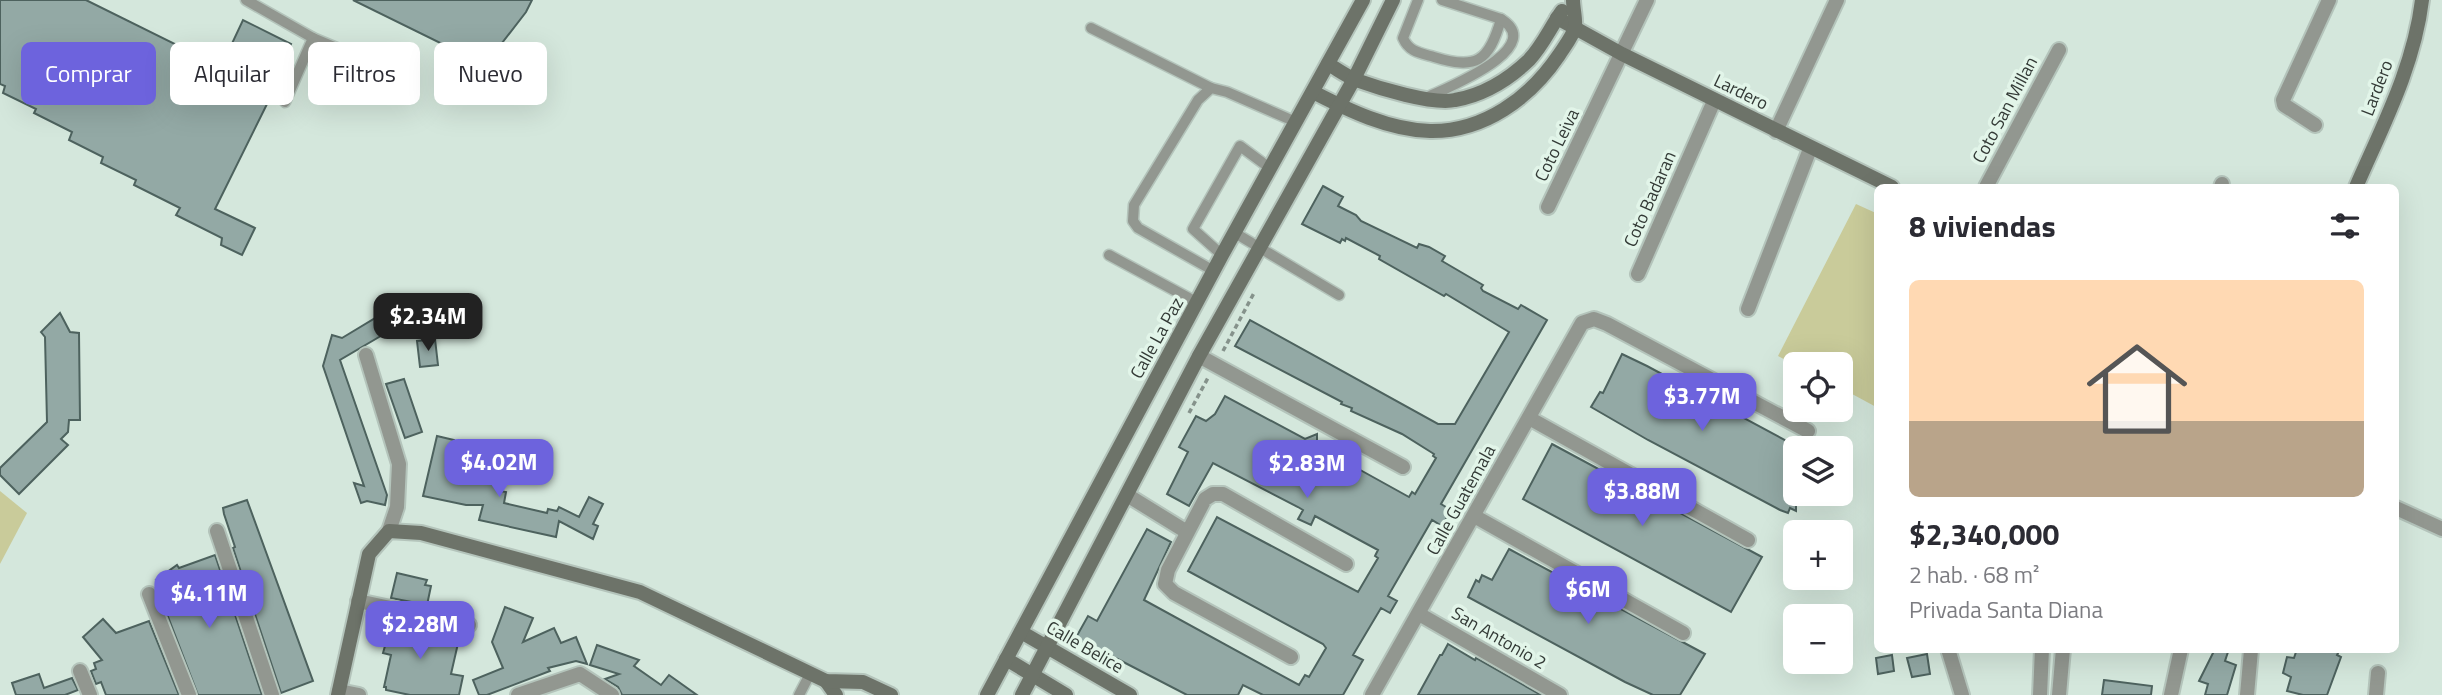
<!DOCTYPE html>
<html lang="es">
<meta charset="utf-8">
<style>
body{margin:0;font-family:"Titillium Web",sans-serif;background:#f7f7f7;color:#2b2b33;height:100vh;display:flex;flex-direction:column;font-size:26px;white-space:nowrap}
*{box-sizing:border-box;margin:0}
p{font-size:23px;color:#7c7c81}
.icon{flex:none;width:38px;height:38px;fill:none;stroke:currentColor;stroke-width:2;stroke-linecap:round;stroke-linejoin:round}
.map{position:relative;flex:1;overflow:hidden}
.side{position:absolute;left:1874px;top:184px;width:525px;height:469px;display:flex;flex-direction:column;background:#fff;border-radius:10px;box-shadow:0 7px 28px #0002}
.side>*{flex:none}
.hud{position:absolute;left:21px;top:42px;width:665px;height:63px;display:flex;gap:14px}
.tools{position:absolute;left:1783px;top:352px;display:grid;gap:14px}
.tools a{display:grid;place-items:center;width:70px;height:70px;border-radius:10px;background:#fff;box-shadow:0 7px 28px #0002;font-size:35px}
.price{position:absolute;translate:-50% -60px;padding:0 16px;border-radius:14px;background:#6d63dd;color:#fff;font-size:23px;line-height:46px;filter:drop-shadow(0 2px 4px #0008)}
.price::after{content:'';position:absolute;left:50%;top:42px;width:21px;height:16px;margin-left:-10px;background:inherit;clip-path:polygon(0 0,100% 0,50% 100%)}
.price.selected{background:#222;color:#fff}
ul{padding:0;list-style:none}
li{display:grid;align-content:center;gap:14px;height:371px;padding:0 35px}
li span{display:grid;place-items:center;height:217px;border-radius:10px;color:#555}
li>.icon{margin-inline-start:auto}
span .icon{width:126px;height:126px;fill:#fffc;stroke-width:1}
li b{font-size:30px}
h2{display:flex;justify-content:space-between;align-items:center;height:84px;padding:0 35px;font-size:30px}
.pill{padding:0 24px;border-radius:10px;background:#fff;box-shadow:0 7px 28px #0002;font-size:24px;line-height:63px}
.pill.selected{background:#6d63dd;color:#fff}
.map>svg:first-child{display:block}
.green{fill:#c9cb9a}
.building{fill:#93a9a5;stroke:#4d625e;stroke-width:2}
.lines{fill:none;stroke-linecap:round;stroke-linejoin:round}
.lane-casing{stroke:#b4c4bb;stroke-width:13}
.street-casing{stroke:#b4c4bb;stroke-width:18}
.secondary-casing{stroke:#b4c4bb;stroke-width:18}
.path{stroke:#85928b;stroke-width:3.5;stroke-dasharray:5 3.5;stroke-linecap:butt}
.lane{stroke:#929790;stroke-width:10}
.street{stroke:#929790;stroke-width:14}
.secondary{stroke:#6d7369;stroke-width:14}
.labels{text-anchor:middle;stroke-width:7;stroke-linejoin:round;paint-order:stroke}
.street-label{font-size:18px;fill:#333a36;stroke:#e2f5e9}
</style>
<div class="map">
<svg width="2442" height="695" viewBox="0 0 2442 695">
<rect width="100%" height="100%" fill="#d4e7dc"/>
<g class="green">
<polygon points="1856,204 1878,214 1878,408 1841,388 1841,364 1795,365 1778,356"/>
<polygon points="0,491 27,513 0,564"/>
</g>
<g class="building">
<polygon points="0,0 86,0 221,67 243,20 291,44 269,90 273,92 215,209 255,228 242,255 221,245 222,238 176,215 180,208 134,185 136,180 101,163 103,157 69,140 72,132 34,113 36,109 3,93 5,86 0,84"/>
<polygon points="353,0 532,0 526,12 485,65"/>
<polygon points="1323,186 1343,197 1338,206 1356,215 1361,221 1417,248 1419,244 1429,247 1445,256 1442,261 1483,285 1481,288 1483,291 1518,309 1521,305 1547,320 1441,504 1451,510 1442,526 1432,520 1388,596 1397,601 1390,613 1381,608 1353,655 1363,660 1343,695 1263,695 1243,685 1238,695 1187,695 1104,652 1100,661 1081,651 1084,646 1074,641 1088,616 1097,621 1147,529 1171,542 1144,600 1299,685 1305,675 1309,677 1326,648 1323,644 1188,571 1217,517 1358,592 1378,558 1375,556 1378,550 1315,516 1311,525 1298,519 1303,510 1298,507 1213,463 1189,506 1167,494 1188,452 1179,447 1196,416 1206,421 1215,414 1225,396 1305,439 1317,434 1317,446 1409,497 1412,492 1415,494 1436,458 1433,456 1434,454 1402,434 1351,411 1352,408 1341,404 1342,402 1235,346 1250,320 1438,424 1455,424 1509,332 1446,294 1444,296 1379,259 1380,256 1346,238 1345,241 1342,239 1340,243 1302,224"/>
<polygon points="60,313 70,332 79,333 80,420 69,420 68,432 61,439 68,445 19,494 0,475 0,468 47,422 45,337 41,332"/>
<polygon points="382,314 391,330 340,360 387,495 385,505 367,501 361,503 354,483 364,486 323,366 332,335 342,338"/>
<polygon points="435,339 438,365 420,367 417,341"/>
<polygon points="1622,354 1647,366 1796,446 1796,494 1802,494 1796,506 1796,511 1790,508 1788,513 1780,510 1648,440 1591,407 1600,392 1603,393"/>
<polygon points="404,379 422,432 405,438 386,384"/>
<polygon points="437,436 454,440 448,470 501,481 499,491 506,492 504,503 547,513 548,509 557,511 559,507 579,517 589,497 603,504 593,524 598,526 593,539 559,521 556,537 479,520 483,505 466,505 423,496"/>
<polygon points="1552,444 1762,557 1731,612 1523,499"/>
<polygon points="247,500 313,681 281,693 233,548 235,547 224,514 223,508"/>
<polygon points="1509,549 1705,654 1680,695 1653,695 1625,682 1468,597 1476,580 1479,582 1482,575 1492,580"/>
<polygon points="215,555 262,695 198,695 167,614 167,610 174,607 156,580 177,565 179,568"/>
<polygon points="397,573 427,580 425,585 431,586 427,605 391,598"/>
<polygon points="505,607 533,618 523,642 554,628 561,643 576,637 587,664 576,661 548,668 550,671 487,695 479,695 473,680 503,668 492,642"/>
<polygon points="388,617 419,624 418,630 459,639 451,674 463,676 459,695 410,695 386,690 386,687 384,687 391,655 383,653 385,646 381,645"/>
<polygon points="103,619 116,633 149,621 179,695 106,695 101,682 96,684 91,671 96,669 94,663 102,660 83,637"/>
<polygon points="1448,644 1475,660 1476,658 1541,695 1418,695 1440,655 1442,655"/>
<polygon points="597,645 639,660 634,666 661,685 669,675 697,695 622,695 618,687 605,679 619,674 590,665"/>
<polygon points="2215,649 2229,649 2225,661 2236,665 2227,695 2205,695 2208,684 2199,681"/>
<polygon points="2297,649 2340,649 2337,655 2341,657 2327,695 2303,695 2287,691 2291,677 2283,673 2287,657 2294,658"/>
<polygon points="1927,654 1930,674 1912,677 1907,658"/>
<polygon points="1892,655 1894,671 1878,674 1876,658"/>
<polygon points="39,674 44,688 72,678 78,690 65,695 16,695 12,683"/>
<polygon points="2104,680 2152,686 2151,695 2102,695"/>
</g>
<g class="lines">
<defs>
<g id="lane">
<polyline points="246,0 313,38 363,59"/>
<path d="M1418 0 1403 38C1409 52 1420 53 1434 57 1476 70 1489 62 1501 19"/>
<polyline points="1091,28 1211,88"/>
<path d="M1426 98C1446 88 1548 48 1501 19L1442 0"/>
<polyline points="285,102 313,38"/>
<polyline points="1235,233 1339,295"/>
<polyline points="1109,255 1198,303"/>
<polyline points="1222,255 1193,229 1240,146 1271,169"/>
<polyline points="1214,271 1138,228 1133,221 1134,205 1198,100 1211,88 1227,92 1296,122"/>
<polyline points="799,695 810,674"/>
</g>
<g id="street">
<polyline points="2315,125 2284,105 2283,100 2329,0"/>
<polyline points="1776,131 1837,0"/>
<polyline points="1986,187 2059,50"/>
<polyline points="2221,187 2222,184"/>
<polyline points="1548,207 1647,0"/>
<polyline points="1638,274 1714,101"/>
<polyline points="1748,309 1810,149"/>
<polyline points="366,355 399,464 397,507 389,531"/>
<polyline points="1199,356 1403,467"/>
<polyline points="1529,418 1748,540"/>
<polyline points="1127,495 1187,532"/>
<polyline points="2396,508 2442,529"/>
<polyline points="1474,516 1683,633"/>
<polyline points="217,531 272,695"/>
<polyline points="149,594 189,695"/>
<polyline points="358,601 469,625"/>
<polyline points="1419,614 1560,695"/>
<polyline points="1948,649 1962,695"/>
<polyline points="1291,657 1174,593 1165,584 1168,570 1205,499 1213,494 1223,494 1346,564"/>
<polyline points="80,671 90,695"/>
<polyline points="339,691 359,695"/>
<polyline points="518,695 580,674 612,695"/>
<polyline points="1372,695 1582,323 1594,319 1607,324 1808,431"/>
<polyline points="2040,695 2042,649"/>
<polyline points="2059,695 2063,649"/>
<polyline points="2171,695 2181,649"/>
<polyline points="2247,695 2251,650"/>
<polyline points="2376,695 2378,673"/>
</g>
<g id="secondary">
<polyline points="1557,18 1622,54 1892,187"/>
<path d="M1328 64C1337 69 1346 76 1356 80 1378 88 1433 105 1455 100 1483 95 1508 80 1529 60 1543 45 1550 28 1562 11"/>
<path d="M1313 92C1348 110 1389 130 1430 131 1484 132 1530 98 1559 55 1564 47 1573 36 1575 27 1576 19 1573 8 1573 0"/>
<path d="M2356 187C2382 127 2414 67 2422 0"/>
<polyline points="1021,632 1130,695"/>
<polyline points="1006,659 1066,695"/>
<polyline points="826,681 836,695"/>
<polyline points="338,695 369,554 389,531 421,533 640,592 826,681 863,682 891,695"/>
<polyline points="987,695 1222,255 1363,0"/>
<polyline points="1022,695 1199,356 1354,79 1393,0"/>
</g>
</defs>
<use href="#lane" class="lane-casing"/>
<use href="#street" class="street-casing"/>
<use href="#secondary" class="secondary-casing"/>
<g class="path">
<polyline points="1223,351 1254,293"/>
<polyline points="1189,413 1209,376"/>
</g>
<use href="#lane" class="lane"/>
<use href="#street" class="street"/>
<use href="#secondary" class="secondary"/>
</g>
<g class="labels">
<g class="street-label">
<text transform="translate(2377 88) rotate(-69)" y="6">Lardero</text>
<text transform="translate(1741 92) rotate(26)" y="6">Lardero</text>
<text transform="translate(2005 110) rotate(-62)" y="6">Coto San Millan</text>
<text transform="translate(1557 145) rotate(-64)" y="6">Coto Leiva</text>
<text transform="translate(1650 199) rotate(-66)" y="6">Coto Badaran</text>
<text transform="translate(1157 338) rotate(-61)" y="6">Calle La Paz</text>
<text transform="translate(1461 500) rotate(-61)" y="6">Calle Guatemala</text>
<text transform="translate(1499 638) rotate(30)" y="6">San Antonio 2</text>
<text transform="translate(1085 647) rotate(30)" y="6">Calle Belice</text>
</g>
</g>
</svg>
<div class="tools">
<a><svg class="icon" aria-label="locate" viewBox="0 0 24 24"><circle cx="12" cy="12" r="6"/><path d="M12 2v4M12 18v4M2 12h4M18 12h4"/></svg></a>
<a><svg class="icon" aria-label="layers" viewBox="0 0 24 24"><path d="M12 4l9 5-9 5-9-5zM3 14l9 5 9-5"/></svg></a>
<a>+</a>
<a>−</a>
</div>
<b class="price selected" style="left:428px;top:353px">$2.34M</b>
<b class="price" style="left:1702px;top:433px">$3.77M</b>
<b class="price" style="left:499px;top:499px">$4.02M</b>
<b class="price" style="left:1307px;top:500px">$2.83M</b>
<b class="price" style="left:1642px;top:528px">$3.88M</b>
<b class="price" style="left:1588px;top:626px">$6M</b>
<b class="price" style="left:209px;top:630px">$4.11M</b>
<b class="price" style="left:420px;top:661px">$2.28M</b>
<div class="hud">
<a class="pill selected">Comprar</a>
<a class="pill">Alquilar</a>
<a class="pill">Filtros</a>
<a class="pill">Nuevo</a>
</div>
<section class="side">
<h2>8 viviendas<svg class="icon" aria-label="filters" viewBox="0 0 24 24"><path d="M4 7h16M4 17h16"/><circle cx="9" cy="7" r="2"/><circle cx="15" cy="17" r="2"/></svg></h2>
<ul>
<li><span style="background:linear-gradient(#ffd9b3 65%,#b9a48a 0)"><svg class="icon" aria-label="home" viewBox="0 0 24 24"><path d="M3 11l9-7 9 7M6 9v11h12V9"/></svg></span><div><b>$2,340,000</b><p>2 hab. · 68 m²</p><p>Privada Santa Diana</p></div></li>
</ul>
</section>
</div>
